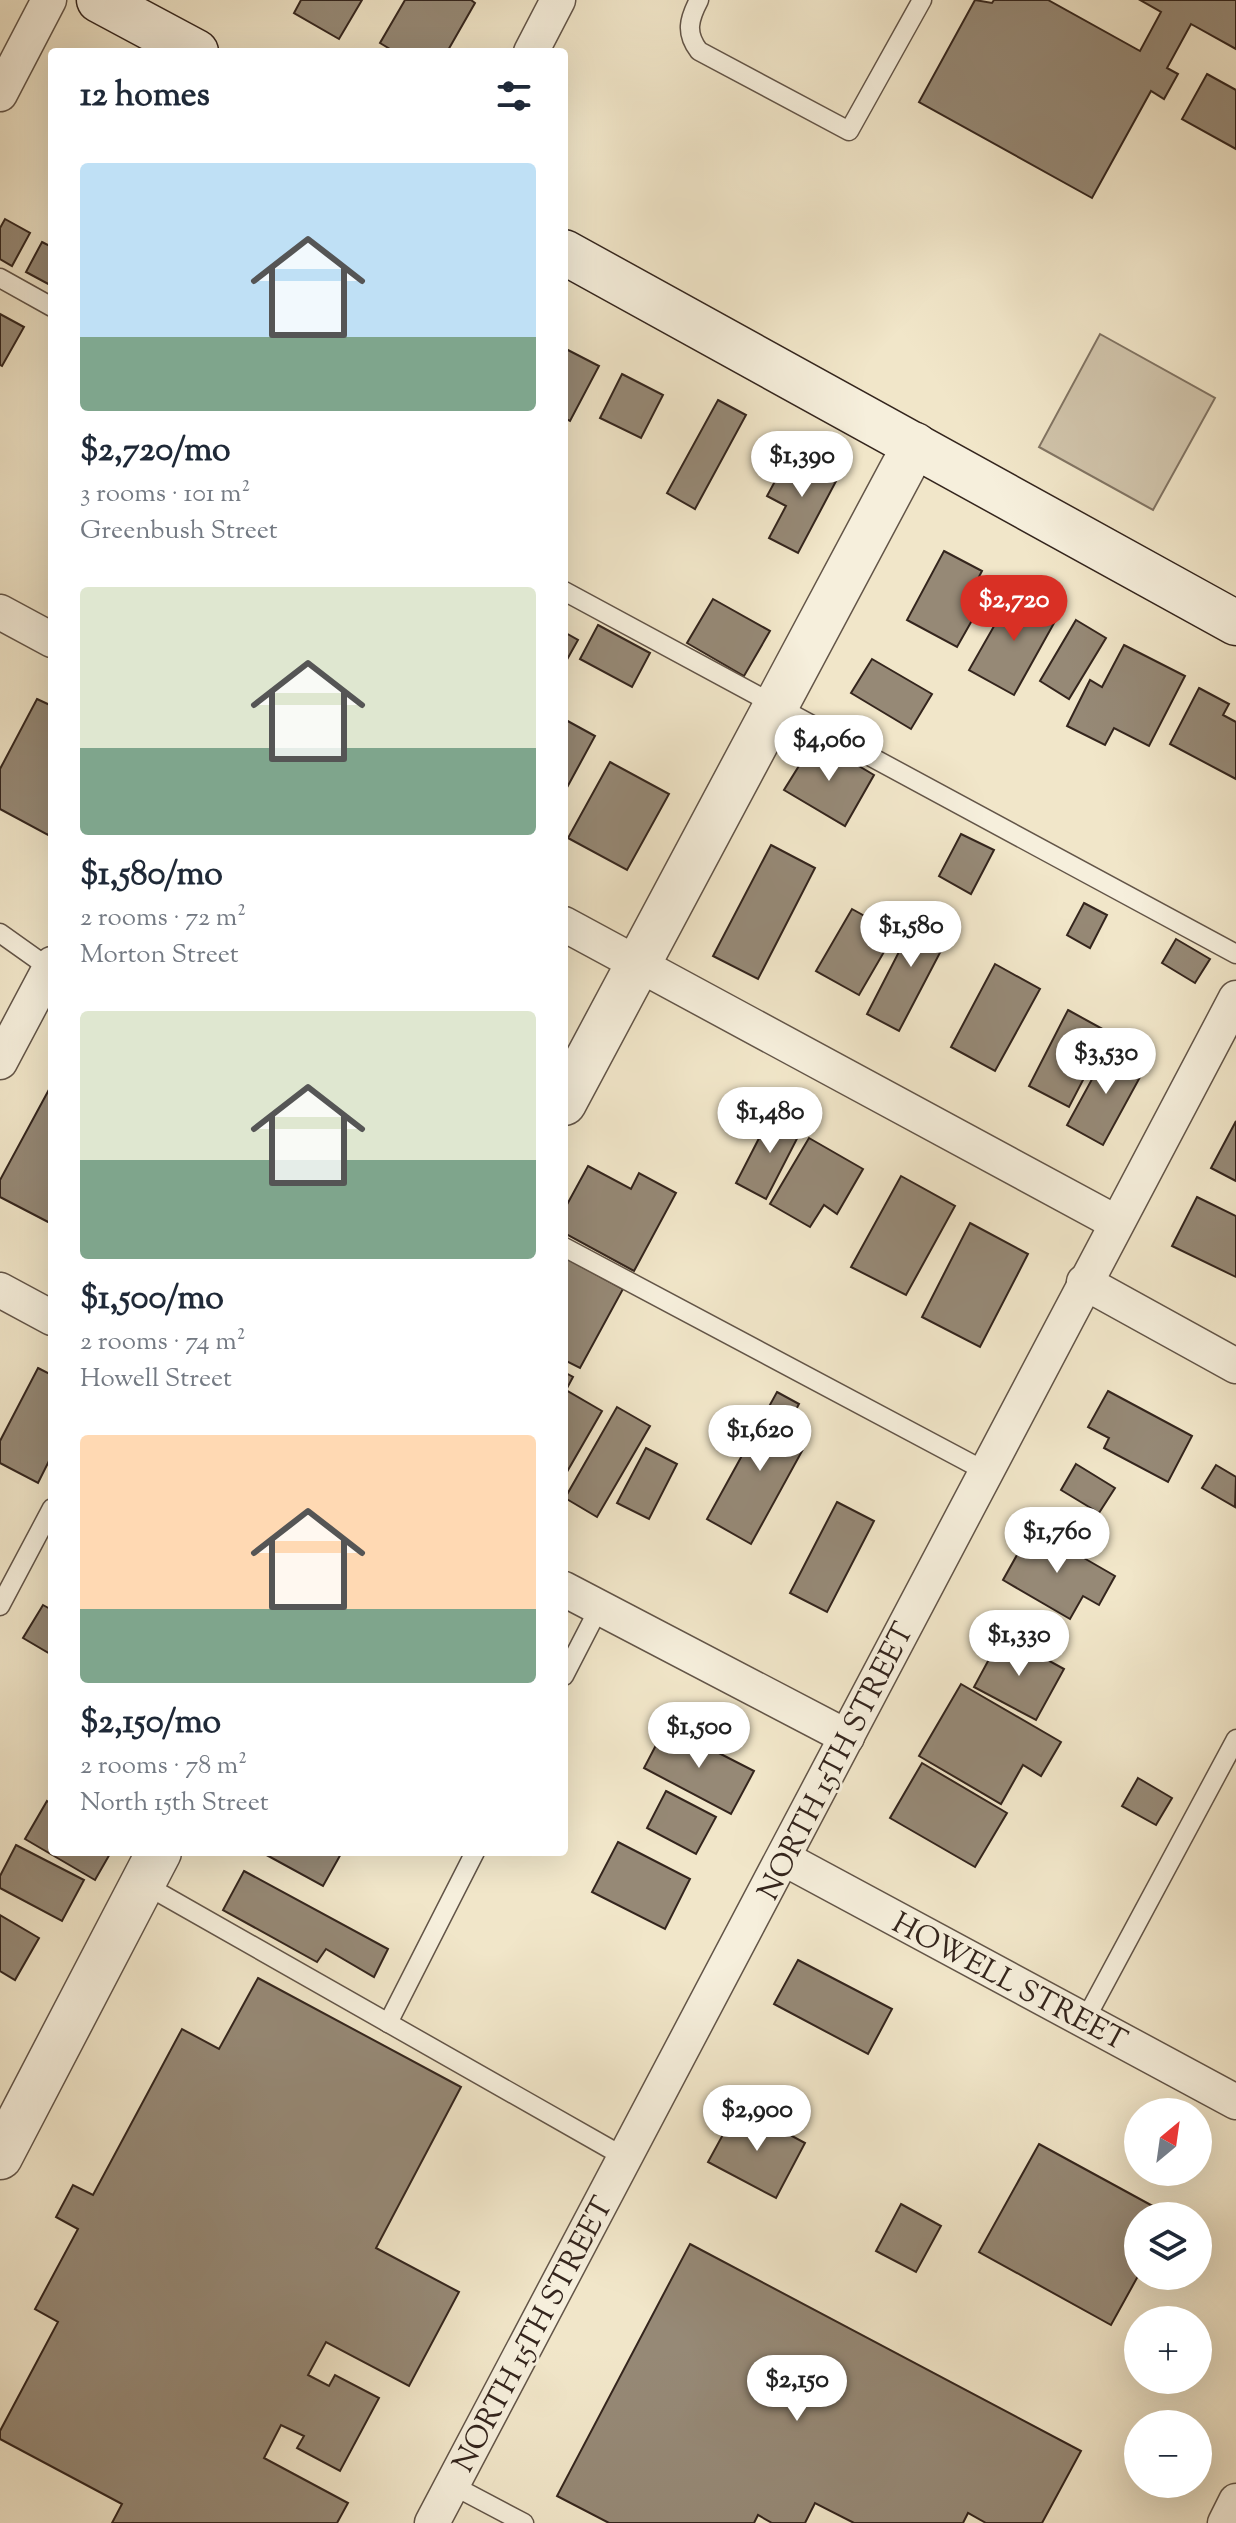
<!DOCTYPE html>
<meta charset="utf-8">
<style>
body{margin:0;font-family:"Sorts Mill Goudy",serif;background:#f6f6f7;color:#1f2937;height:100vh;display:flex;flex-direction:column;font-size:30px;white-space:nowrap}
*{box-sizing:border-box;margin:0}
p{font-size:26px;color:#747a83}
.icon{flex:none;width:44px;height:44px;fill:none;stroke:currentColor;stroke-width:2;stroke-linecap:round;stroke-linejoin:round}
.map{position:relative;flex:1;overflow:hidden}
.drawer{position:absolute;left:48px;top:48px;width:520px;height:1808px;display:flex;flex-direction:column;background:#fff;border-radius:8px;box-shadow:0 8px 32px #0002}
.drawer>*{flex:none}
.needle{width:52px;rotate:29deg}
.buttons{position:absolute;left:1124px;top:2098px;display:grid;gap:16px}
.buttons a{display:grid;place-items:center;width:88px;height:88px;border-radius:50%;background:#fff;box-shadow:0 8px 32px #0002;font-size:40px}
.price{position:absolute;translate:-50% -68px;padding:0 18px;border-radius:28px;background:#fff;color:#222;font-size:26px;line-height:52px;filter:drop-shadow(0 2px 4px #0008)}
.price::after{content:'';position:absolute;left:50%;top:48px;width:24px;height:18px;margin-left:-12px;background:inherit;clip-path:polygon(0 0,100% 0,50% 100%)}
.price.current{background:#d93025;color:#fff}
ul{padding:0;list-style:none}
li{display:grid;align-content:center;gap:16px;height:424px;padding:0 32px}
li span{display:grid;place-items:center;height:248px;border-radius:8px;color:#555}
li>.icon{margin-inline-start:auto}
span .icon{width:144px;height:144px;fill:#fffc;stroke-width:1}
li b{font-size:34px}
h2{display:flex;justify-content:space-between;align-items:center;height:96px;padding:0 32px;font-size:34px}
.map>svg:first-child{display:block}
.green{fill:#d1c5ac;stroke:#827564;stroke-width:2}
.building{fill:#968976;stroke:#34251d;stroke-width:2}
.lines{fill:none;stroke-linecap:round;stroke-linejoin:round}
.service-casing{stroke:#635548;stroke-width:21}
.minor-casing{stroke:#635548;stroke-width:37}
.tertiary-casing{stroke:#635548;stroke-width:47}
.secondary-casing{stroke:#34251d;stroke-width:47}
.service{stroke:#f6efdc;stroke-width:18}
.minor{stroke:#f6efdc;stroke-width:34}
.tertiary{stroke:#f6efdc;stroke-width:44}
.secondary{stroke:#f6efdc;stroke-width:44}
.labels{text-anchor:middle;stroke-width:6;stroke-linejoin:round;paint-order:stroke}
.street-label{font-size:30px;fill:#34251d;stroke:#f6efdc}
</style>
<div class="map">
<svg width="1236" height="2523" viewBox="0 0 1236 2523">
<rect width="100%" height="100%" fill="#f1e6c9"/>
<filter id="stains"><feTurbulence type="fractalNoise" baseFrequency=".0025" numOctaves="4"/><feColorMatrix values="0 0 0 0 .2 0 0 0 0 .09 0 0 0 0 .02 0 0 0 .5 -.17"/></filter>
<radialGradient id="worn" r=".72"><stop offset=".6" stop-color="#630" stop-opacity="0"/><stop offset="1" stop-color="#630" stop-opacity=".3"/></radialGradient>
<polygon class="green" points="1100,334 1215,398 1153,510 1039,447"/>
<g class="building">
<polygon points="301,0 362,0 339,39 294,13"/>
<polygon points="405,0 471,0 475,3 447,52 395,52 380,43"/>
<polygon points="975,0 992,3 994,0 1048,0 1140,51 1161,12 1140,0 1236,0 1236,49 1191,24 1167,68 1178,74 1164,99 1151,91 1092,198 919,102"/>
<polygon points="1207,74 1236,90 1236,149 1182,119"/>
<polygon points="5,219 30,233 12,266 0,259 0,228"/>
<polygon points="42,242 52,247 52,286 26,272"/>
<polygon points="0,314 24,327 2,366 0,365"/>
<polygon points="564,348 599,366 570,421 564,418"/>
<polygon points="622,374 663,395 641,438 600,418"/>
<polygon points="718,400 746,415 695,509 667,493"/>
<polygon points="815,454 843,468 798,553 769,538 786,506 767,496 787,459 807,469"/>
<polygon points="944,551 982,571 970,594 983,601 957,647 907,620"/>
<polygon points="1014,591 1058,616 1014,695 969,670"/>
<polygon points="713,599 770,631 744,676 687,643"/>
<polygon points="1076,620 1106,638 1069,699 1040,681"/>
<polygon points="598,625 650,653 632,687 580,659"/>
<polygon points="564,632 578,640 564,665"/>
<polygon points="1124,645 1185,676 1149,746 1114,728 1105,745 1067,726 1090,680 1102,687"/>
<polygon points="872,659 932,694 911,729 851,693"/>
<polygon points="1199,688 1229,704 1223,715 1236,722 1236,779 1170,744"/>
<polygon points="37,699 52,706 52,828 48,835 0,809 0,769"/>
<polygon points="564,719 595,736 564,793"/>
<polygon points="815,740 874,775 845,826 784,790"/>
<polygon points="610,762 669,794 627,870 568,838"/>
<polygon points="961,834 994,850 971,894 939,876"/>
<polygon points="771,845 815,868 758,979 713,956"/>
<polygon points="1084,903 1107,915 1090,948 1067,935"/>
<polygon points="922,907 955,924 899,1031 867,1014"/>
<polygon points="852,909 895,933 859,995 816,971"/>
<polygon points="1176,939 1210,959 1195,983 1162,963"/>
<polygon points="995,964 1040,989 995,1071 951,1047"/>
<polygon points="1068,1010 1108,1032 1069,1107 1029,1086"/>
<polygon points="1109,1048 1145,1068 1103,1145 1067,1125"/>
<polygon points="52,1084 52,1224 0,1197 0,1180"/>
<polygon points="773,1111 803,1127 766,1199 736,1183"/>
<polygon points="1236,1121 1236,1181 1211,1168"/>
<polygon points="809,1138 863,1169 837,1214 824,1205 810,1227 770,1204"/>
<polygon points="588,1166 631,1189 639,1173 676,1193 634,1271 564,1233 564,1210"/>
<polygon points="901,1176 955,1206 906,1295 851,1267"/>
<polygon points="1197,1197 1236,1216 1236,1277 1172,1246"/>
<polygon points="970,1223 1028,1254 980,1347 922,1317"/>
<polygon points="564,1257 623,1289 580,1368 564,1360"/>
<polygon points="38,1368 52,1375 52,1455 38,1483 0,1463 0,1441"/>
<polygon points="564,1372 573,1377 566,1390 602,1411 564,1477"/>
<polygon points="1108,1391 1192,1436 1168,1482 1104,1448 1109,1438 1088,1427"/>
<polygon points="777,1392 799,1404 785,1430 807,1442 751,1544 707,1519"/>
<polygon points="617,1407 650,1426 597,1517 565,1498"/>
<polygon points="646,1448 677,1464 649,1519 617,1503"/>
<polygon points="1076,1464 1115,1488 1099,1513 1061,1490"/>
<polygon points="1216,1465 1236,1477 1235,1507 1202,1488"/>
<polygon points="837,1502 874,1521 827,1612 790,1593"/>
<polygon points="1032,1528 1115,1576 1099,1605 1083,1596 1070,1619 1003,1580"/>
<polygon points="43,1605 52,1610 52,1655 23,1638"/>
<polygon points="1002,1635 1064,1669 1036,1720 974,1687"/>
<polygon points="961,1684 1061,1742 1041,1776 1023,1765 1001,1804 919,1756"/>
<polygon points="666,1726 754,1771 731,1814 644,1768"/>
<polygon points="922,1763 1007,1813 975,1867 890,1818"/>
<polygon points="1138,1778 1172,1798 1156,1825 1122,1806"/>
<polygon points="666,1791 716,1817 696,1854 647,1828"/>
<polygon points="47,1801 52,1804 52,1852 111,1852 95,1880 25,1839"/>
<polygon points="618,1842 690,1879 665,1929 592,1892"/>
<polygon points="16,1845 84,1880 62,1921 0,1888 0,1876"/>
<polygon points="261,1852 342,1852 323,1886"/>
<polygon points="244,1871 388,1949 374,1977 326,1949 317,1962 223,1910"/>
<polygon points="0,1915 39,1938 15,1980 0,1971"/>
<polygon points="798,1960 892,2009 868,2054 774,2004"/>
<polygon points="258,1978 461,2087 376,2248 459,2292 409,2386 326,2342 308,2375 329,2386 335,2375 379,2398 340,2471 297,2448 304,2436 281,2425 264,2458 348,2503 337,2523 112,2523 122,2504 0,2439 0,2431 58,2322 35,2309 78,2229 56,2217 73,2185 93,2195 182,2029 219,2049"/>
<polygon points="738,2107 805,2143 776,2198 708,2162"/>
<polygon points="1039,2144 1171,2216 1138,2216 1138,2276 1111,2325 979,2252"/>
<polygon points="901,2204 941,2226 916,2272 876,2251"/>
<polygon points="690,2244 1081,2451 1042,2523 986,2523 968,2513 963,2523 854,2523 815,2503 805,2523 772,2523 758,2515 754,2523 609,2523 557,2496"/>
</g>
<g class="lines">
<defs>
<g id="service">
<path d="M699 0C689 19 685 33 699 51L849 131 922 0"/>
<polyline points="0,278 52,307"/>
<polyline points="564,591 1236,954"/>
<polyline points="0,933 52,970"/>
<polyline points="564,1247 985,1471"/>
<polyline points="0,1606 52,1508"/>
<polyline points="564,1676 599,1608"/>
<polyline points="142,1883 626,2158"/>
<polyline points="1085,2020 1236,1739"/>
<polyline points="388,2023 475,1852"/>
<polyline points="452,2485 524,2523"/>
</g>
<g id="minor">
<polyline points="531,52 558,0"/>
<polyline points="0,94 49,0"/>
<polyline points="0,612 52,640"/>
<polyline points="564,924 1115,1222"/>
<polyline points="0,1062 52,964"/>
<polyline points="1084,1282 1236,1366"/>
<polyline points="0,1290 52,1318"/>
<polyline points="564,1589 847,1737"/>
<polyline points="785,1859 1236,2102"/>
<polyline points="432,2523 1236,998"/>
<polyline points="1225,2523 1236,2501"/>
</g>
<g id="tertiary">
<polyline points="564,1103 915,445"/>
<polyline points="0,2157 159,1852"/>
</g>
<g id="secondary">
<polyline points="99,0 196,52"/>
<polyline points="564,252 1236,623"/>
</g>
</defs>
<use href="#service" class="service-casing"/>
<use href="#minor" class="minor-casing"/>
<use href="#tertiary" class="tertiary-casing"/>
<use href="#secondary" class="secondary-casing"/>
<use href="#service" class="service"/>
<use href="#minor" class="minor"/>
<use href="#tertiary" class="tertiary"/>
<use href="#secondary" class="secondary"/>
</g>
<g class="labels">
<g class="street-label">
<text transform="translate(835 1761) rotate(-63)" y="10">NORTH 15TH STREET</text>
<text transform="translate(1010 1981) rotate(28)" y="10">HOWELL STREET</text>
<text transform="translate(532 2334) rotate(-62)" y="10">NORTH 15TH STREET</text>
</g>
</g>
<rect width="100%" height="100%" filter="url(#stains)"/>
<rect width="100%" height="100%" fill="url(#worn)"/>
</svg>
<div class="buttons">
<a><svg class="needle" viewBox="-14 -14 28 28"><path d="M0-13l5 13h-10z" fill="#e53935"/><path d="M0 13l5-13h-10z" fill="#747a83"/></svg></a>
<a><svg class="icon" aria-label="layers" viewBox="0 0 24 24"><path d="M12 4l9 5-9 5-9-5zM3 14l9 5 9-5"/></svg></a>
<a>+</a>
<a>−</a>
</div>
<b class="price" style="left:802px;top:499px">$1,390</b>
<b class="price current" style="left:1014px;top:643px">$2,720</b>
<b class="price" style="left:829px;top:783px">$4,060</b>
<b class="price" style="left:911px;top:969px">$1,580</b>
<b class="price" style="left:1106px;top:1096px">$3,530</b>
<b class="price" style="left:770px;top:1155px">$1,480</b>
<b class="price" style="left:760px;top:1473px">$1,620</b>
<b class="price" style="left:1057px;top:1575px">$1,760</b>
<b class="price" style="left:1019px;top:1678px">$1,330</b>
<b class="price" style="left:699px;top:1770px">$1,500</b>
<b class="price" style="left:757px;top:2153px">$2,900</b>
<b class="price" style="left:797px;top:2423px">$2,150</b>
<section class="drawer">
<h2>12 homes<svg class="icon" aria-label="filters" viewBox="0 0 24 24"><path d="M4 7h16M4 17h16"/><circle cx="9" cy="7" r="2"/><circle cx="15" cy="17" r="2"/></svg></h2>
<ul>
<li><span style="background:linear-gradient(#bfe0f5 70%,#7fa58c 0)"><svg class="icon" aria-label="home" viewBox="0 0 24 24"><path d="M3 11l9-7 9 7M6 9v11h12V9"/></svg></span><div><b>$2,720/mo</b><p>3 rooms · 101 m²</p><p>Greenbush Street</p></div></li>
<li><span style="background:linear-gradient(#dfe7d0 65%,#7fa58c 0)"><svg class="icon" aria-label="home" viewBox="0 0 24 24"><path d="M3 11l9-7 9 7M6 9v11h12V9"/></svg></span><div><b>$1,580/mo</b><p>2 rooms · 72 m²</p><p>Morton Street</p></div></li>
<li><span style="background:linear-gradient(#dfe7d0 60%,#7fa58c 0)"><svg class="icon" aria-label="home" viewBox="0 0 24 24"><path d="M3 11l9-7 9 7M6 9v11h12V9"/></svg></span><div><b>$1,500/mo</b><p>2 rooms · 74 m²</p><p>Howell Street</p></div></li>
<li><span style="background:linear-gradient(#ffd9b3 70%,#7fa58c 0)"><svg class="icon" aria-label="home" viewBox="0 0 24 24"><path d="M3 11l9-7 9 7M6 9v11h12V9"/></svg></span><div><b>$2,150/mo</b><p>2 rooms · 78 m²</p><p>North 15th Street</p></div></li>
</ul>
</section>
</div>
